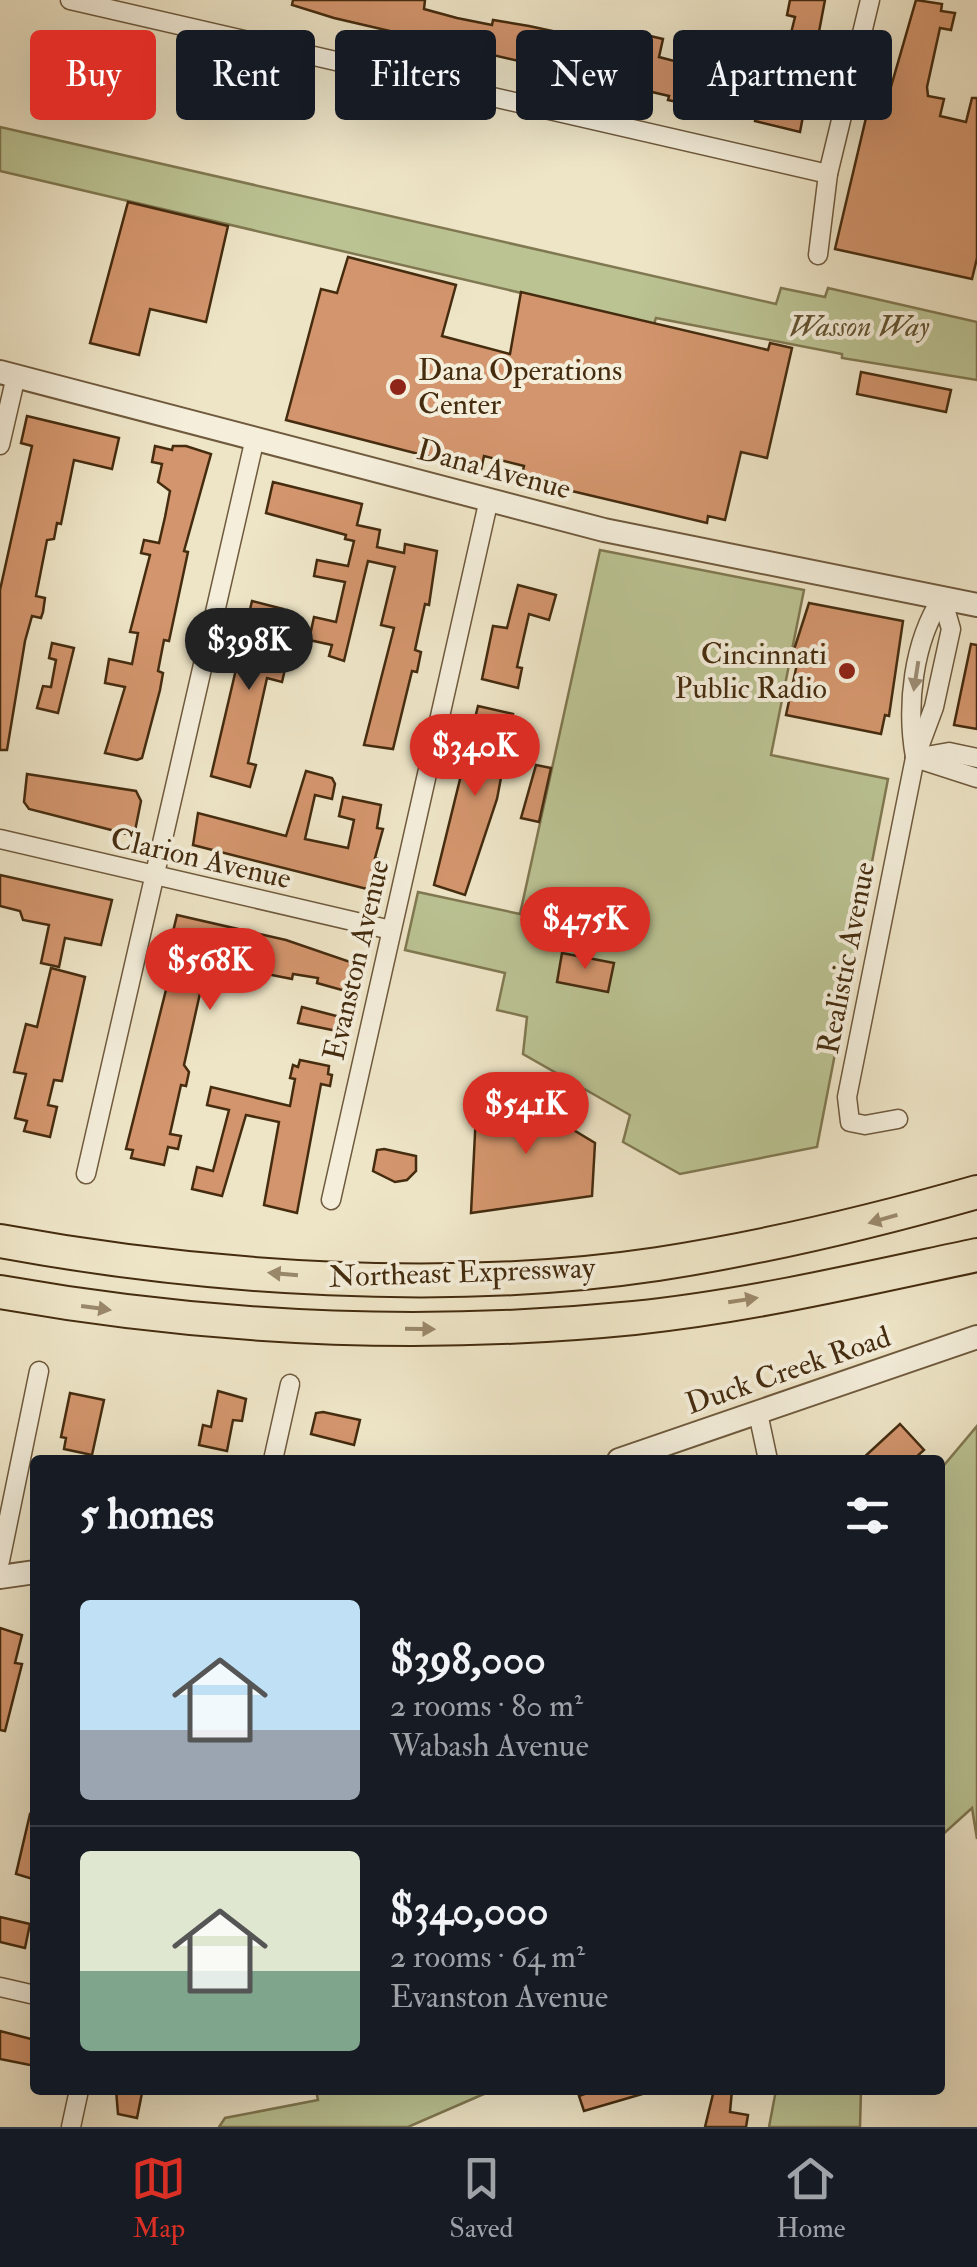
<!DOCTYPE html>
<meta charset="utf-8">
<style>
body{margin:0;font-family:"IM FELL Double Pica",serif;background:#20242c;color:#f1f3f6;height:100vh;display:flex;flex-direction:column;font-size:38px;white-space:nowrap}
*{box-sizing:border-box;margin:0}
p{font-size:32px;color:#9ea1a6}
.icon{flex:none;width:55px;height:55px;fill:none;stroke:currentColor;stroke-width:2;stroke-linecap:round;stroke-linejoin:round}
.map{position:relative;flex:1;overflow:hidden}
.panel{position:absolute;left:30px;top:1455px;width:915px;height:640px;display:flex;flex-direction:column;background:#171b24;border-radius:10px;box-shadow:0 10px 40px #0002}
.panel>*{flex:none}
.banner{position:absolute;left:30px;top:30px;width:918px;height:90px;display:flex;gap:20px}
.price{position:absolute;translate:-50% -85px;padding:0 22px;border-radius:35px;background:#d93025;color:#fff;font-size:32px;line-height:65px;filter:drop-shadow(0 2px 5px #0008)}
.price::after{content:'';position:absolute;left:50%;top:60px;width:30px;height:22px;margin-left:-15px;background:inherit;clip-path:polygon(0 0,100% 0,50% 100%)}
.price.on{background:#222;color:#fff}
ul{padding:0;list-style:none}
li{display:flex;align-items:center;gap:30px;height:250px;padding:0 50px}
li+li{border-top:2px solid #363941}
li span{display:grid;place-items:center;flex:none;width:280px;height:200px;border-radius:10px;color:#555}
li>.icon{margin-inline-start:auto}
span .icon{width:120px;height:120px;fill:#fffc;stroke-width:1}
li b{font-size:42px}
h2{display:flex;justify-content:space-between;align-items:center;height:120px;padding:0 50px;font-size:42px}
.tag{padding:0 35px;border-radius:10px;background:#171b24;box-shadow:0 10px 40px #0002;font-size:35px;line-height:90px}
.tag.on{background:#d93025;color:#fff}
.dock{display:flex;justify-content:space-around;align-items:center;height:140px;border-top:2px solid #363941;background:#171b24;font-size:28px;color:#9ea1a6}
.dock a{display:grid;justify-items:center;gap:5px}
.dock .on{color:#d93025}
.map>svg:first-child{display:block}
.green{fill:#bbc393;stroke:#807851;stroke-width:2.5}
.building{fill:#d3956d;stroke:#452c0f;stroke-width:2.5}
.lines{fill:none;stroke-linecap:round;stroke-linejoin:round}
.minor-casing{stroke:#6f5a3d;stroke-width:21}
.tertiary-casing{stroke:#6f5a3d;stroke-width:26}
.motorway-casing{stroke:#452c0f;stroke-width:36}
.minor{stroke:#f4eedb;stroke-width:18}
.tertiary{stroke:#f4eedb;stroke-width:22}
.motorway{stroke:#eee5c7;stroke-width:32}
.oneway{fill:#9c8d75}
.oneway2{fill:#9a886b}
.poi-dot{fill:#8f2418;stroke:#f4eedb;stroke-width:4}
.labels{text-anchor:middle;stroke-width:8;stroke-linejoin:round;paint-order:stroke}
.park-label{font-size:30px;font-style:italic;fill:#625230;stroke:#f4eedb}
.poi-label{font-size:30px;fill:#452c0f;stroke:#f4eedb;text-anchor:start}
.street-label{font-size:30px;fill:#452c0f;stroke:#f4eedb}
</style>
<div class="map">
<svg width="977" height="2127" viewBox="0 0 977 2127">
<rect width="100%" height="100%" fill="#eee5c7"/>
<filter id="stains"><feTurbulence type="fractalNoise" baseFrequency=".002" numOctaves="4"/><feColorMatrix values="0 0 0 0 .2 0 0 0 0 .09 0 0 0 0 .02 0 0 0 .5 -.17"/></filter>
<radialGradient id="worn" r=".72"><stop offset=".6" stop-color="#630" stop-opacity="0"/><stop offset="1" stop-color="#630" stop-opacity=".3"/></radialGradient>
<g class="green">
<polygon points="0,127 776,304 781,288 825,297 828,288 977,322 977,380 842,358 842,354 656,318 654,324 0,171"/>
<polygon points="600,550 804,590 771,755 888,779 817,1147 680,1174 623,1142 630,1115 523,1054 527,1017 497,1010 505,973 405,950 418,892 520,914"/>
<polygon points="977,1426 977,1839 972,1808 940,1837 940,1470"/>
<polygon points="316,2090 493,2090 408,2127 219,2127 225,2118 318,2100"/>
<polygon points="776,2090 861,2090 860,2127 769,2127"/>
</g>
<g class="building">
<polygon points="293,0 425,0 424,9 457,18 492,25 493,20 529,26 552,31 550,36 602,46 604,38 643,46 646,35 663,39 659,57 690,65 688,70 778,86 795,17 787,15 790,0 825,0 800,132 755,121 756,117 691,105 668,100 669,96 334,18 292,5"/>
<polygon points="916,0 942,4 941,11 955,13 951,30 940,28 927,87 928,96 944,99 940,116 966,122 972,98 977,98 977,258 972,279 835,249 870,101 886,104"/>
<polygon points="128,202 228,226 206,322 150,309 139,355 90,343"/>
<polygon points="348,257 456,285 442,336 510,354 521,292 768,350 770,343 792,348 767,458 741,452 725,520 708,516 707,523 521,479 524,466 484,456 481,470 286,420 321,289 337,293"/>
<polygon points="861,372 951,390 946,412 857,394"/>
<polygon points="27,416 119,438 112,469 74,460 61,524 57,523 54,539 47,540 36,596 45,598 43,612 41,618 32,616 25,641 7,750 0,750 0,590 32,446 21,443"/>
<polygon points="155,446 172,450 173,446 186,446 211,454 184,551 188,552 169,641 164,640 158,671 163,673 160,690 142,758 137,760 105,753 125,687 105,683 109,659 132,664 138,633 130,632 150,555 141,553 144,540 159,543 165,517 170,491 158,482 162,464 152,462"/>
<polygon points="273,482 362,504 357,525 380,530 377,547 404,553 405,544 437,551 429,605 425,604 415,650 421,652 417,672 412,671 393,749 364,745 394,628 381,625 395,567 368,561 344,661 329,656 332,645 309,640 314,617 336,622 345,582 314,576 317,560 348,566 354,541 345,539 346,535 266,513"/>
<polygon points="518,585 556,595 549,620 529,614 517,667 522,668 518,688 482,679 493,626 507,628"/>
<polygon points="252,601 283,609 274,649 289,652 282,682 267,678 248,763 256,765 250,787 211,776"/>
<polygon points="809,603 903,621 889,716 885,715 881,734 786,715 797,664 790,662"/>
<polygon points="52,643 74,648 58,713 37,708 43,686 51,687 56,660 49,658"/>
<polygon points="971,644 977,645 977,729 954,725"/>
<polygon points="478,706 513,714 497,799 465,895 434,885"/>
<polygon points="536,765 551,768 539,822 521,818"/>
<polygon points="306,771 332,778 335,784 332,799 315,795 305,839 348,848 354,820 339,816 343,797 381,805 377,828 383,829 375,858 381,859 371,890 193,845 198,813 286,836"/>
<polygon points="27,774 136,791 141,801 135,831 131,835 29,809 24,802"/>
<polygon points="0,875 112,900 101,945 65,938 59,967 41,963 49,925 23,920 20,911 0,906"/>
<polygon points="177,915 286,940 362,966 357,989 350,988 349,992 317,983 318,978 293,974 292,979 207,962 184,1065 189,1072 186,1086 181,1085 170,1134 181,1136 178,1149 168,1147 164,1165 131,1158 133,1150 126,1149 173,962 166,961"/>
<polygon points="562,953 614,963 608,992 557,982"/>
<polygon points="51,968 85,977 62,1081 54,1080 48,1105 57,1107 50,1137 24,1131 27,1121 15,1118 26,1074 14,1072 26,1024 37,1027"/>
<polygon points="302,1007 340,1017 337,1031 298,1023"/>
<polygon points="300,1060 329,1066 328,1074 332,1075 330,1086 321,1084 297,1213 264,1205 279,1122 246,1115 222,1196 192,1189 197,1167 213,1171 229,1110 207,1105 211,1087 290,1106 295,1079 290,1078 293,1065 298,1067"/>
<polygon points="477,1094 517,1096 595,1143 592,1196 471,1213"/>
<polygon points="384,1149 416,1156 416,1171 407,1180 395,1182 373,1171 377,1150"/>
<polygon points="218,1391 246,1399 242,1421 233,1420 227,1451 199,1445 203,1425 211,1427"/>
<polygon points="70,1393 104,1400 92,1455 64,1449 66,1438 61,1437"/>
<polygon points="323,1412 360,1420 354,1445 311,1434 316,1413"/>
<polygon points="900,1424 924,1450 913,1460 861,1460"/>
<polygon points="0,1628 22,1635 15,1663 22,1664 5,1731 0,1730"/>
<polygon points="30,1814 35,1815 33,1879 16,1874"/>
<polygon points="0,1917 30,1924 25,1948 0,1942"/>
<polygon points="0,2031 35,2040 35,2066 0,2059"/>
<polygon points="116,2090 142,2093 137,2118 118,2114"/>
<polygon points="595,2090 649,2090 649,2092 584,2111 579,2096"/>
<polygon points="714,2090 732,2090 730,2112 748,2115 746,2127 705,2127"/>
</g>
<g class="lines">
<defs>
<g id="minor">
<polyline points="70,0 828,174"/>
<polyline points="818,255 828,174 870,0"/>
<polyline points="0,445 16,376"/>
<path d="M915 757C906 706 913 642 942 598"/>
<polyline points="915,758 977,778"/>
<polyline points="915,758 949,752 977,758"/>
<polyline points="0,839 391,930"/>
<polyline points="898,1119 865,1125 850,1122 847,1097 915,758 934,707 951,629 942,598"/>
<polyline points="86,1174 255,438"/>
<polyline points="331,1200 489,499"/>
<polyline points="758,1413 768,1460"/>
<polyline points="273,1460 290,1384"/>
<polyline points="0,1561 39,1371"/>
<polyline points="0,1987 35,1995"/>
<polyline points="71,2127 79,2090"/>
</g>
<g id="tertiary">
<polyline points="0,372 604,530 977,605"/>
<polyline points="619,1460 977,1337"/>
<polyline points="0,1577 35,1572"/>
</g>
<g id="motorway">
<path d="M0 1241C206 1279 451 1295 658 1264 767 1247 872 1222 977 1192"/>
<path d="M0 1292C209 1329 423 1339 634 1318 749 1306 864 1279 977 1255"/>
</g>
</defs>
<use href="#minor" class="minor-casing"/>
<use href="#tertiary" class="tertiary-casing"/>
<use href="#motorway" class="motorway-casing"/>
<use href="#minor" class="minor"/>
<use href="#tertiary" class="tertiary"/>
<use href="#motorway" class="motorway"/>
</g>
<defs><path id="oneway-solid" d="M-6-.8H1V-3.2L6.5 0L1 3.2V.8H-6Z" transform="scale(2.5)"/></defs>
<use class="oneway" href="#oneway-solid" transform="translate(916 676) rotate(99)"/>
<g class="oneway2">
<use href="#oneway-solid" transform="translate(883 1219) rotate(164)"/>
<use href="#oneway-solid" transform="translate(283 1274) rotate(-175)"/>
<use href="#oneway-solid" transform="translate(743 1300) rotate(-9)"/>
<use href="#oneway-solid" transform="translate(96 1308) rotate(8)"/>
<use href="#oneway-solid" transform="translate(420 1329) rotate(1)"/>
</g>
<g class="poi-dot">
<circle cx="398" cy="387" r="10"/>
<circle cx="847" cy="671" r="10"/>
</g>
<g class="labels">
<g class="park-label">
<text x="859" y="336">Wasson Way</text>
</g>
<g class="poi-label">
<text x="418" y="380">Dana Operations<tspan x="418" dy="34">Center</tspan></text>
<text x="827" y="664" text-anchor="end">Cincinnati<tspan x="827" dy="34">Public Radio</tspan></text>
</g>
<g class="street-label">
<text transform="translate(494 469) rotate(15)" y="10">Dana Avenue</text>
<text transform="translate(201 858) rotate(13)" y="10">Clarion Avenue</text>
<text transform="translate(846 958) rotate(-79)" y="10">Realistic Avenue</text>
<text transform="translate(356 960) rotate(-77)" y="10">Evanston Avenue</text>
<text transform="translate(462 1272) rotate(-2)" y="10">Northeast Expressway</text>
<text transform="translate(788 1370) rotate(-19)" y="10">Duck Creek Road</text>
</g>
</g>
<rect width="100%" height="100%" filter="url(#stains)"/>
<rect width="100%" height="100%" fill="url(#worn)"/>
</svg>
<b class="price on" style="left:249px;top:693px">$398K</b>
<b class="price" style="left:475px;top:799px">$340K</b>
<b class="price" style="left:585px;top:972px">$475K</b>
<b class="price" style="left:210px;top:1013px">$568K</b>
<b class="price" style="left:526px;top:1157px">$541K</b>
<div class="banner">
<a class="tag on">Buy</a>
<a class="tag">Rent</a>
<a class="tag">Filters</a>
<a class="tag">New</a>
<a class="tag">Apartment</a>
</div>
<section class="panel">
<h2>5 homes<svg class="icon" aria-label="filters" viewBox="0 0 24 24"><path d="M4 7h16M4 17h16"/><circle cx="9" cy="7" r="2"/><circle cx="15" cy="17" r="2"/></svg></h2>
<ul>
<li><span style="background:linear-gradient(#bfe0f5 65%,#9aa5b1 0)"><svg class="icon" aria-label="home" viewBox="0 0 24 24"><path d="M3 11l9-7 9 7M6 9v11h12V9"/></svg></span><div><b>$398,000</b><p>2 rooms · 80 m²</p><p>Wabash Avenue</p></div></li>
<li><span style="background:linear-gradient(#dfe7d0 60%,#7fa58c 0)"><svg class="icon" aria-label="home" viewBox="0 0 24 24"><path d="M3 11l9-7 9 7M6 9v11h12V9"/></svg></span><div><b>$340,000</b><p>2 rooms · 64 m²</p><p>Evanston Avenue</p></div></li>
</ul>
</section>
</div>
<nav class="dock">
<a class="on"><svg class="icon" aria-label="map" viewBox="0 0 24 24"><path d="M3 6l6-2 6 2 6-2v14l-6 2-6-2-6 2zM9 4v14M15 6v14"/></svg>Map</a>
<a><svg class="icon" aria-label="saved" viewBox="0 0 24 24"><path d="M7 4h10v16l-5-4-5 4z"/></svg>Saved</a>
<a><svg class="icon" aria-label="home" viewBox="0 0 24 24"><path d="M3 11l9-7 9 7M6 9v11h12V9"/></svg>Home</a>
</nav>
